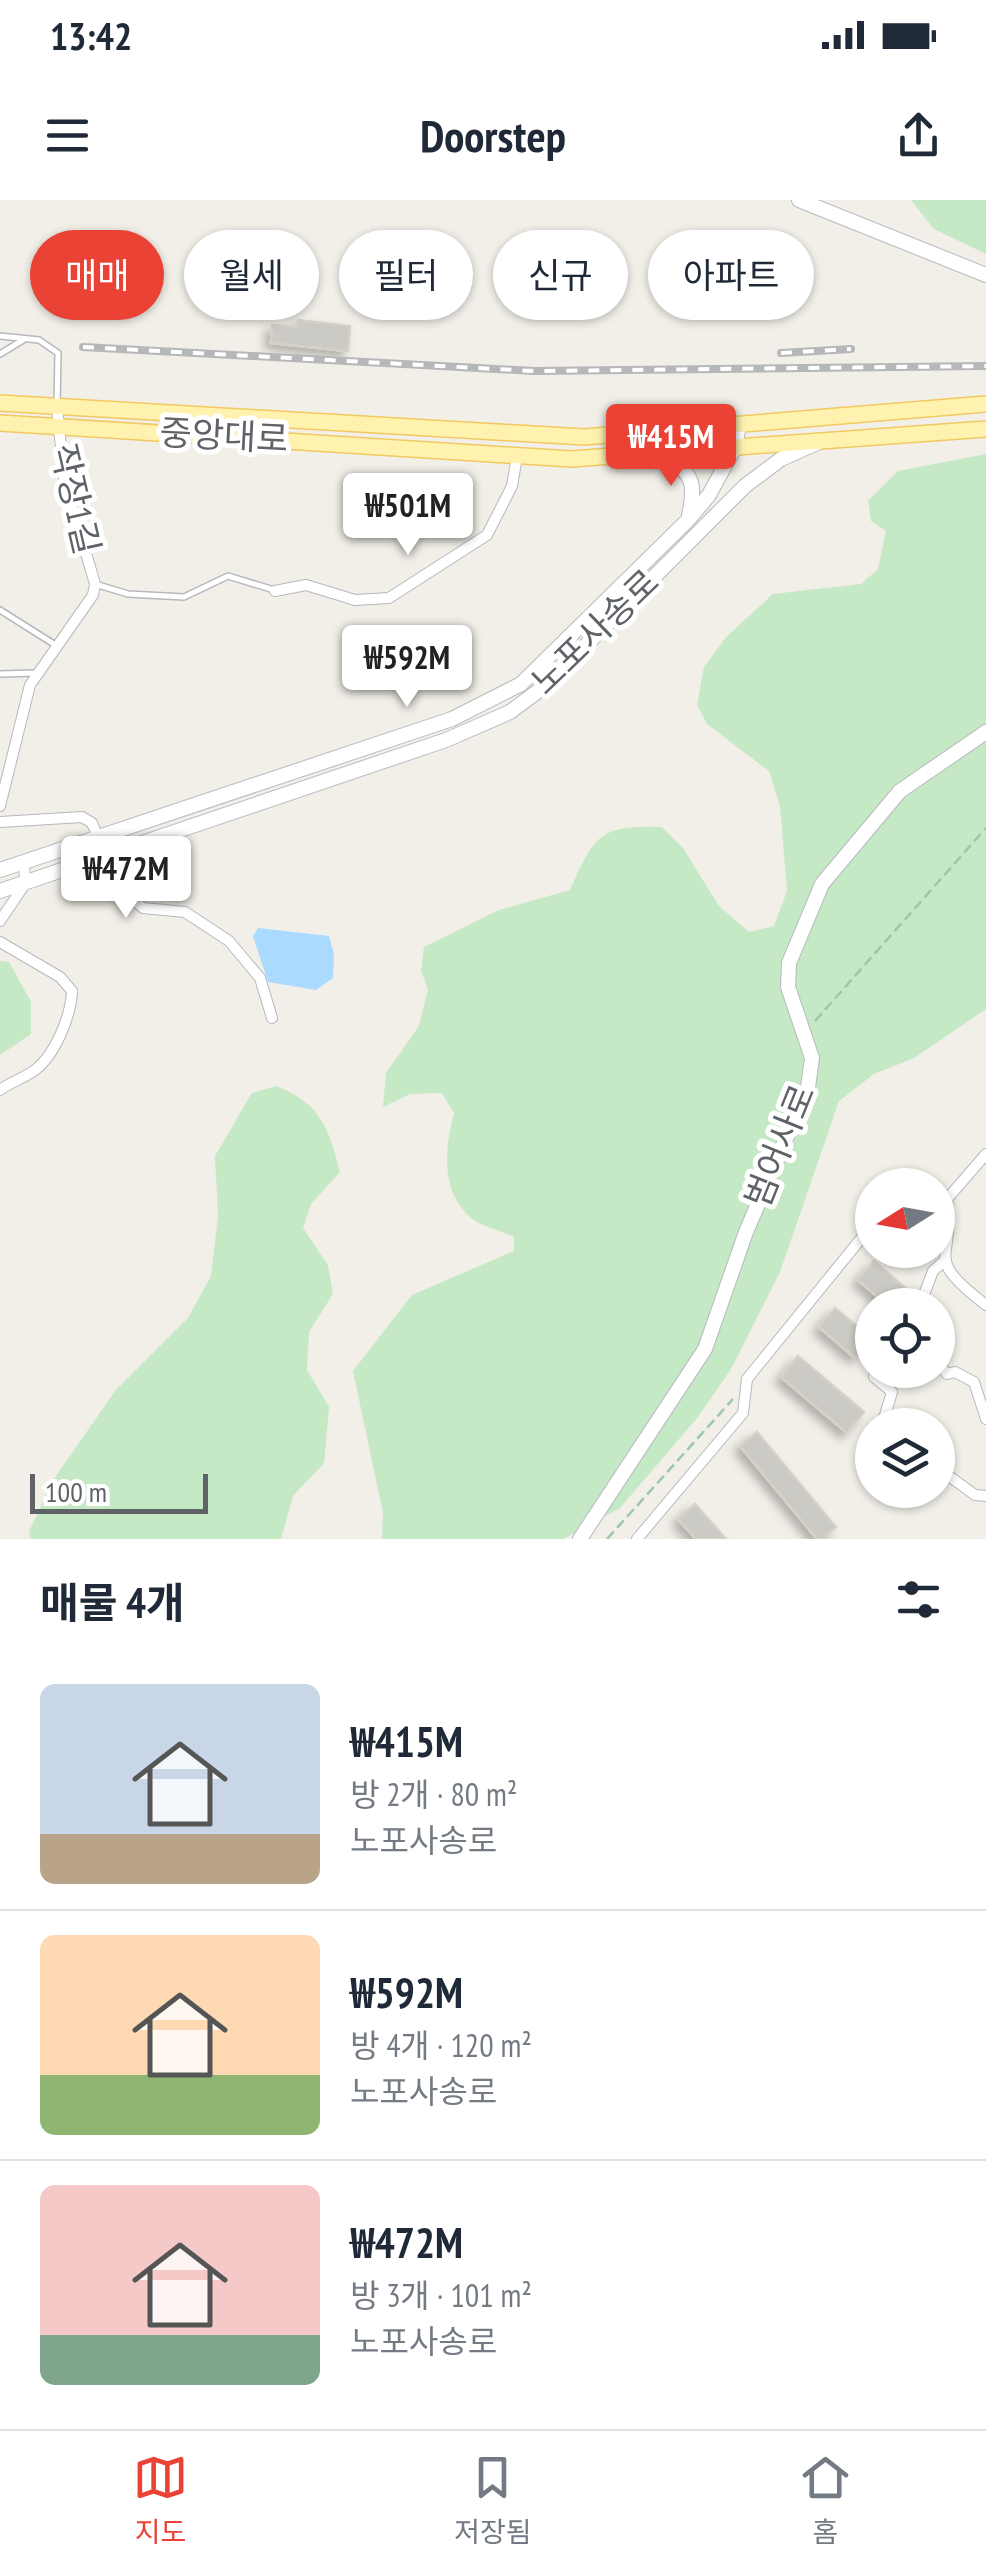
<!DOCTYPE html>
<html lang="ko">
<meta charset="utf-8">
<style>
body{margin:0;font-family:"PT Sans Narrow","Noto Sans KR",sans-serif;background:#f6f6f7;color:#1f2937;height:100vh;display:flex;flex-direction:column;font-size:38px;white-space:nowrap}
*{box-sizing:border-box;margin:0}
p{font-size:32px;color:#747a83}
.icon{flex:none;width:55px;height:55px;fill:none;stroke:currentColor;stroke-width:2;stroke-linecap:round;stroke-linejoin:round}
.map{position:relative;height:1339px;overflow:hidden}
.panel{display:flex;flex-direction:column;background:#fff;flex:1}
.panel>*{flex:none}
.top-card{position:absolute;left:30px;top:30px;width:928px;height:90px;display:flex;gap:20px}
.needle{width:65px;rotate:259deg}
.controls{position:absolute;left:855px;top:968px;display:grid;gap:20px}
.controls a{display:grid;place-items:center;width:100px;height:100px;border-radius:50%;background:#fff;box-shadow:0 2px 8px #0004;font-size:50px}
.scale{position:absolute;left:30px;bottom:25px;width:178px;box-sizing:border-box;padding-left:10px;border:5px solid #5f6368;border-top:0;font-size:28px;line-height:35px;white-space:nowrap;color:#5f6368;-webkit-text-stroke:8px #fff;paint-order:stroke}
.price{position:absolute;translate:-50% -85px;padding:0 22px;border-radius:10px;background:#fff;color:#222;font-size:32px;line-height:65px;filter:drop-shadow(0 2px 5px #0008)}
.price::after{content:'';position:absolute;left:50%;top:60px;width:30px;height:22px;margin-left:-15px;background:inherit;clip-path:polygon(0 0,100% 0,50% 100%)}
.price.on{background:#ea4335;color:#fff}
ul{padding:0;list-style:none}
li{display:flex;align-items:center;gap:30px;height:250px;padding:0 40px}
li+li{border-top:2px solid #e0e1e3}
li span{display:grid;place-items:center;flex:none;width:280px;height:200px;border-radius:15px;color:#555}
li>.icon{margin-inline-start:auto}
span .icon{width:120px;height:120px;fill:#fffc;stroke-width:1}
li b{font-size:42px}
h2{display:flex;justify-content:space-between;align-items:center;height:120px;padding:0 40px;font-size:42px}
.pill{padding:0 35px;border-radius:45px;background:#fff;box-shadow:0 2px 8px #0004;font-size:35px;line-height:90px}
.pill.on{background:#ea4335;color:#fff}
.status{display:flex;justify-content:space-between;align-items:center;height:70px;padding:0 50px;background:#fff;direction:ltr}
.status svg{height:28px;fill:currentColor}
header{display:flex;justify-content:space-between;align-items:center;height:130px;padding:0 40px;background:#fff;font-size:45px;font-weight:800}
.menu{display:flex;justify-content:space-around;align-items:center;height:140px;border-top:2px solid #e0e1e3;background:#fff;font-size:28px;color:#747a83}
.menu a{display:grid;justify-items:center;gap:5px}
.menu .on{color:#ea4335}
.map>svg:first-child{display:block}
.green{fill:#c5e8c5}
.water{fill:#aadaff}
.building{fill:#cccac5;stroke:#d6d1c6;stroke-width:2.5;filter:url(#shadow)}
.lines{fill:none;stroke-linecap:round;stroke-linejoin:round}
.lane-casing{stroke:#b5b8bc;stroke-width:8}
.street-casing{stroke:#b5b8bc;stroke-width:12}
.secondary-casing{stroke:#b6babf;stroke-width:16}
.primary-casing{stroke:#f2c960;stroke-width:18}
.path{stroke:#9cc7a9;stroke-width:2.5;stroke-dasharray:10 5;stroke-linecap:butt}
.lane{stroke:#fff;stroke-width:5}
.street{stroke:#fff;stroke-width:10}
.secondary{stroke:#fff;stroke-width:14}
.primary{stroke:#fff2af;stroke-width:15}
.rail-casing{stroke:#b6b7b8;stroke-width:8}
.rail{stroke:#fff;stroke-width:4;stroke-dasharray:11;stroke-linecap:butt}
.labels{text-anchor:middle;stroke-width:10;stroke-linejoin:round;paint-order:stroke}
.street-label{font-size:35px;fill:#5f6368;stroke:#fff}
</style>
<div class="status"><b>13:42</b><svg viewBox="0 0 49 12"><path d="M0 12V9h3v3zM5 12V6h3v6zM10 12V3h3v9zM15 12V0h3v12zM26 1h20v11H26zM47 4h2v5h-2z"/></svg></div>
<header><svg class="icon" aria-label="menu" viewBox="0 0 24 24"><path d="M4 6h16M4 12h16M4 18h16"/></svg>Doorstep<svg class="icon" aria-label="share" viewBox="0 0 24 24"><path d="M12 15V3M7 8l5-5 5 5M5 13v7h14v-7"/></svg></header>
<div class="map">
<svg width="986" height="1339" viewBox="0 0 986 1339">
<defs>
<filter id="shadow"><feDropShadow dx="-5.5" dy="5.5" stdDeviation="5" flood-color="#0004"/></filter>
</defs>
<rect width="100%" height="100%" fill="#f1efe8"/>
<g class="green">
<polygon points="911,0 986,0 986,54 934,29"/>
<path d="M986 254V809L914 858 874 874 839 901 780 1072 731 1169 698 1217 620 1308 563 1339H382L383 1313 353 1171 412 1095 514 1051V1037C502 1031 480 1026 471 1018 440 991 445 948 454 913L442 893 410 894 383 907 386 873 419 826 428 789 421 771 424 747 499 710 570 690C595 635 599 625 662 627L683 648 719 706 749 732 774 726 787 691 780 606 769 571 707 524 697 505 704 467 726 437 773 394 861 384 878 369 886 331 871 321 868 301 898 271Z"/>
<polygon points="0,761 9,762 31,802 31,834 0,855"/>
<path d="M276 886C320 903 329 928 340 972L311 1004 303 1028 328 1065 333 1094 309 1132 307 1170 329 1207 324 1263 293 1296 281 1339H31L29 1331 54 1279 115 1191 188 1118 211 1076 218 1016 215 956 252 893Z"/>
</g>
<polygon class="water" points="258,728 329,736 334,754 333,778 316,790 268,782 253,736"/>
<g class="building">
<polygon points="298,120 350,126 348,151 271,143 272,125 297,127"/>
<polygon points="874,1061 910,1092 899,1105 887,1105 858,1080"/>
<polygon points="835,1108 872,1139 855,1158 819,1127"/>
<polygon points="798,1156 864,1212 847,1233 781,1177"/>
<polygon points="757,1232 836,1327 822,1339 817,1339 740,1246"/>
<polygon points="695,1304 726,1339 696,1339 678,1319"/>
</g>
<g class="lines">
<defs>
<g id="lane">
<polyline points="0,136 39,140 58,153 57,205"/>
<polyline points="0,154 23,140"/>
<polyline points="95,384 128,394 184,397 228,376 274,390"/>
<polyline points="0,410 57,446"/>
<polyline points="0,474 37,473"/>
</g>
<g id="street">
<polyline points="275,391 306,385 355,400 389,398 487,335 512,286 517,257"/>
<polyline points="0,606 30,485 93,395 95,384 64,278 57,208"/>
<polyline points="0,622 82,617 92,623 121,690 143,708 185,712 229,741 260,778 272,818"/>
<polyline points="0,721 25,684 24,662"/>
<path d="M0 742 60 777 72 791C71 816 55 855 35 870 24 878 11 882 0 890"/>
<path d="M947 999C956 1063 921 1055 986 1105"/>
<polyline points="938,1003 947,999 986,954"/>
<polyline points="920,1105 933,1071 944,1061"/>
<polyline points="938,1163 947,1174 955,1172 974,1182 986,1219"/>
<polyline points="875,1170 874,1177 892,1192 882,1225"/>
<polyline points="938,1268 975,1295 986,1296"/>
<polyline points="637,1339 743,1213 747,1179 872,1025"/>
</g>
<g id="secondary">
<polyline points="799,0 986,75"/>
<path d="M659 253C691 272 697 279 689 315"/>
<polyline points="0,670 452,519 521,484 688,320 709,295 735,247 739,225"/>
<polyline points="0,691 446,540 510,512 545,486 745,286 781,259 819,242"/>
<polyline points="580,1339 705,1149 746,1032 808,887 812,858 788,787 789,763 822,684 900,591 986,532"/>
</g>
<g id="primary">
<polyline points="0,203 584,237 986,204"/>
<polyline points="0,223 571,259 986,229"/>
</g>
</defs>
<use href="#lane" class="lane-casing"/>
<use href="#street" class="street-casing"/>
<use href="#secondary" class="secondary-casing"/>
<use href="#primary" class="primary-casing"/>
<g class="path">
<polyline points="815,821 986,628"/>
<polyline points="607,1339 733,1199"/>
</g>
<use href="#lane" class="lane"/>
<use href="#street" class="street"/>
<use href="#secondary" class="secondary"/>
<use href="#primary" class="primary"/>
<defs>
<g id="rail">
<polyline points="83,147 534,171 986,166"/>
<polyline points="781,153 851,149"/>
</g>
</defs>
<use href="#rail" class="rail-casing"/>
<use href="#rail" class="rail"/>
</g>
<g class="labels">
<g class="street-label">
<text transform="translate(224 236) rotate(3)" y="12">중앙대로</text>
<text transform="translate(75 299) rotate(77)" y="12">작장1길</text>
<text transform="translate(595 432) rotate(-44)" y="12">노포사송로</text>
<text transform="translate(780 946) rotate(-68)" y="12">범어사로</text>
</g>
</g>
</svg>
<div class="controls">
<a><svg class="needle" viewBox="-14 -14 28 28"><path d="M0-13l5 13h-10z" fill="#e53935"/><path d="M0 13l5-13h-10z" fill="#747a83"/></svg></a>
<a><svg class="icon" aria-label="locate" viewBox="0 0 24 24"><circle cx="12" cy="12" r="6"/><path d="M12 2v4M12 18v4M2 12h4M18 12h4"/></svg></a>
<a><svg class="icon" aria-label="layers" viewBox="0 0 24 24"><path d="M12 4l9 5-9 5-9-5zM3 14l9 5 9-5"/></svg></a>
</div>
<div class="scale">100 m</div>
<b class="price on" style="left:671px;top:289px">₩415M</b>
<b class="price" style="left:408px;top:358px">₩501M</b>
<b class="price" style="left:407px;top:510px">₩592M</b>
<b class="price" style="left:126px;top:721px">₩472M</b>
<div class="top-card">
<a class="pill on">매매</a>
<a class="pill">월세</a>
<a class="pill">필터</a>
<a class="pill">신규</a>
<a class="pill">아파트</a>
</div>
</div>
<section class="panel">
<h2>매물 4개<svg class="icon" aria-label="filters" viewBox="0 0 24 24"><path d="M4 7h16M4 17h16"/><circle cx="9" cy="7" r="2"/><circle cx="15" cy="17" r="2"/></svg></h2>
<ul>
<li><span style="background:linear-gradient(#c9d6e8 75%,#b9a48a 0)"><svg class="icon" aria-label="home" viewBox="0 0 24 24"><path d="M3 11l9-7 9 7M6 9v11h12V9"/></svg></span><div><b>₩415M</b><p>방 2개 · 80 m²</p><p>노포사송로</p></div></li>
<li><span style="background:linear-gradient(#ffd9b3 70%,#8fb573 0)"><svg class="icon" aria-label="home" viewBox="0 0 24 24"><path d="M3 11l9-7 9 7M6 9v11h12V9"/></svg></span><div><b>₩592M</b><p>방 4개 · 120 m²</p><p>노포사송로</p></div></li>
<li><span style="background:linear-gradient(#f6c9c9 75%,#7fa58c 0)"><svg class="icon" aria-label="home" viewBox="0 0 24 24"><path d="M3 11l9-7 9 7M6 9v11h12V9"/></svg></span><div><b>₩472M</b><p>방 3개 · 101 m²</p><p>노포사송로</p></div></li>
</ul>
</section>
<nav class="menu">
<a class="on"><svg class="icon" aria-label="map" viewBox="0 0 24 24"><path d="M3 6l6-2 6 2 6-2v14l-6 2-6-2-6 2zM9 4v14M15 6v14"/></svg>지도</a>
<a><svg class="icon" aria-label="saved" viewBox="0 0 24 24"><path d="M7 4h10v16l-5-4-5 4z"/></svg>저장됨</a>
<a><svg class="icon" aria-label="home" viewBox="0 0 24 24"><path d="M3 11l9-7 9 7M6 9v11h12V9"/></svg>홈</a>
</nav>
